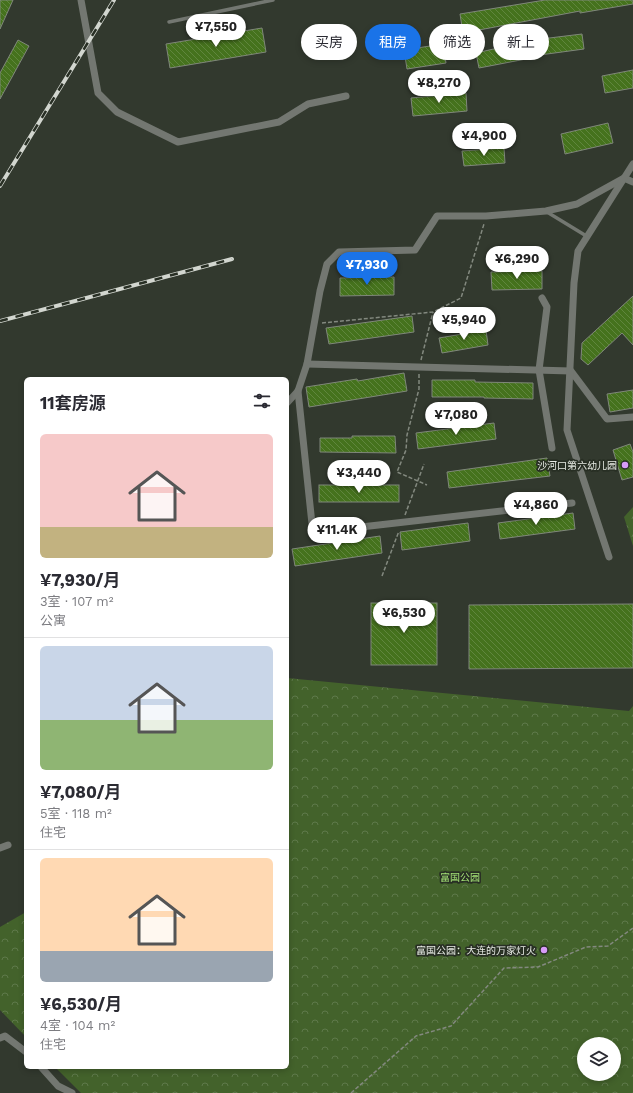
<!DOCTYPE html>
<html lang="zh">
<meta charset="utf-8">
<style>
body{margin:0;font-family:"Work Sans","Noto Sans SC",sans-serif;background:#f7f7f7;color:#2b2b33;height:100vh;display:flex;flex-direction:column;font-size:15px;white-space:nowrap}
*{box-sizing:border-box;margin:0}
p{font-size:13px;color:#7c7c81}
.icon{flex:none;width:22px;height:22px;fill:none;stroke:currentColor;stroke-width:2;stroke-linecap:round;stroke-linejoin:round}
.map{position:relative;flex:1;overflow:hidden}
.panel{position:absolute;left:24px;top:377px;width:265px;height:692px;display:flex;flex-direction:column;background:#fff;border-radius:6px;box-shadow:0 2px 6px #0003}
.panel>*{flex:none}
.top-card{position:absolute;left:301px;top:24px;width:272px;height:36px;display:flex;gap:8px}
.tools{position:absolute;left:577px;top:1037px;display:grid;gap:8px}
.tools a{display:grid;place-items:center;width:44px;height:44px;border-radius:50%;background:#fff;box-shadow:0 2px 6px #0003;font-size:20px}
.price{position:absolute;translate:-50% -34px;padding:0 9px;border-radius:14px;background:#fff;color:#222;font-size:13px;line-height:26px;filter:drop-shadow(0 1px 2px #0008)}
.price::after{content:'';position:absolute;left:50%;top:24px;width:12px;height:9px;margin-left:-6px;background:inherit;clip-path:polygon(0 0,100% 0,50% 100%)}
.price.current{background:#1a73e8;color:#fff}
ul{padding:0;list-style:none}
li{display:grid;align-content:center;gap:8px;height:212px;padding:0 16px}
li+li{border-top:1px solid #e1e1e2}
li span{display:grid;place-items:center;height:124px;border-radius:6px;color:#555}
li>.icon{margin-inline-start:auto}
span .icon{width:72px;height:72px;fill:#fffc;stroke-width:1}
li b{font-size:17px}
h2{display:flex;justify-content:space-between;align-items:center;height:48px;padding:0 16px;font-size:17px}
.tag{padding:0 14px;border-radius:18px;background:#fff;box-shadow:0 2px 6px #0003;font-size:14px;line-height:36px}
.tag.current{background:#1a73e8;color:#fff}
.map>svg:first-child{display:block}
.forest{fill:url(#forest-crowns);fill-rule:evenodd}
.building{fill:url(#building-back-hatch);stroke:#7f877a}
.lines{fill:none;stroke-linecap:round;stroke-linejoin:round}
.path{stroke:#83897f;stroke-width:1.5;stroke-dasharray:4 2;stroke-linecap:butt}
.lane{stroke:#737771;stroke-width:3.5}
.street{stroke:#737771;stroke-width:7}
.rail-casing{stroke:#d2d6cf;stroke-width:4}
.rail{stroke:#282f24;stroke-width:2.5;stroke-dasharray:8;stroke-linecap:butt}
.poi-dot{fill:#d89bf8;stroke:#282f24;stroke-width:1.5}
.labels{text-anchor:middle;stroke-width:3.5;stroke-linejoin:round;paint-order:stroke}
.poi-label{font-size:10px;fill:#e7ebe4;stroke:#282f24;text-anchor:end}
.park-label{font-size:10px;fill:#a4e276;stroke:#282f24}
</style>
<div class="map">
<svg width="633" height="1093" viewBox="0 0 633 1093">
<defs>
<pattern id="forest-crowns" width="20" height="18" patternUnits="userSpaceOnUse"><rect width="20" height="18" fill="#43622b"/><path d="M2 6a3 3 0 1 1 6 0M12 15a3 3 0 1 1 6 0" fill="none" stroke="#5e794a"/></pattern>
<pattern id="building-back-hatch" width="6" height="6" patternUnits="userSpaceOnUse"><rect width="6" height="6" fill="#45721d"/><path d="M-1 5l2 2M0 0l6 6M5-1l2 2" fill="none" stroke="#60863e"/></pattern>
</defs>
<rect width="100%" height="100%" fill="#32392e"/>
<g class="forest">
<polygon points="633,507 633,546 624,517"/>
<path d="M287 678 629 711 633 706V1093H81L55 1067H287ZM584 1044H614V1074H584Z"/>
<polygon points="26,912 26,1037 0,1010 0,927"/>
</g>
<g class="building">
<polygon points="0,0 13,0 0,29"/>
<polygon points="545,0 633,0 633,4 580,13 580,11 463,33 460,14"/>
<polygon points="262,28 266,52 170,68 166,44"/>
<polygon points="582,34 584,49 525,57 526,59 479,68 476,53 533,40"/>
<polygon points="18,40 29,46 0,99 0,73"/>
<polygon points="443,44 446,63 407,69 404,50"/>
<polygon points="633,70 633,88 605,93 602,76"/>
<polygon points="466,93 467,111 413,116 411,98"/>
<polygon points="608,123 613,143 565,154 561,134"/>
<polygon points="504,148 505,163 464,166 462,151"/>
<polygon points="542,271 542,289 492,290 491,272"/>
<polygon points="394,277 394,295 340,296 340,278"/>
<polygon points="633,296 633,345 622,333 588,365 581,359 582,343"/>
<polygon points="412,316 414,332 329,344 326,328"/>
<polygon points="486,330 488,345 442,353 439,338"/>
<polygon points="404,373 407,391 309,407 306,387 357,379 358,381"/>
<polygon points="432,380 475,380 475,382 533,383 533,399 484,398 484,397 432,397"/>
<polygon points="633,390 633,408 610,412 607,394"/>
<polygon points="494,423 496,439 418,449 416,433"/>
<polygon points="352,436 395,436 396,453 320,452 320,438 352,438"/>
<polygon points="630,444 633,452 633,477 622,480 613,450"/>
<polygon points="547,458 550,476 449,488 447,472"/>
<rect x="319" y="485" width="80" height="17"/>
<polygon points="573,513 575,529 500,539 498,523"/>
<polygon points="468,523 470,541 402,550 400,532"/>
<polygon points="380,536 382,553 295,566 292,549"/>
<rect x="371" y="603" width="66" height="62"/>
<polygon points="633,604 633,668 469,669 469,605"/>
</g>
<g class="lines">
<g class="path">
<polyline points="322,323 433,312 461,298 484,224"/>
<polyline points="421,360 433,312"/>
<polyline points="419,374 419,389 407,435 406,450 397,472 427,485"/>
<polyline points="405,515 424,464"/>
<polyline points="382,576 399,531"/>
<polyline points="351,1093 416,1036 451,1026 504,968 538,967 586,947 608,946 633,928"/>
</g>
<g class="lane">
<polyline points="169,22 273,0"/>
<polyline points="547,212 588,237"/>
</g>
<g class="street">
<polyline points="81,0 98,93 117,112 178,142 279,122 308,104 346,96"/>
<polyline points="542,298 547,307 539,370 552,448"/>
<polyline points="307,364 571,371 607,419 633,417"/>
<polyline points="298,391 312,524 317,530 326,531 572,503"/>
<polyline points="287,403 298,391 307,364 320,291 327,264 339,252 415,250 437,216 486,216 546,211 577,204 624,178 633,182"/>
<polyline points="609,557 567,430 574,283 578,251 633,164"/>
<polyline points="0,848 8,845"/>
<polyline points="0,1038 5,1036 26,1052"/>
<polyline points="41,1067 58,1086 72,1093"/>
</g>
<defs>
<g id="rail">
<polyline points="0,186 114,0"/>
<polyline points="0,321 232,259"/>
</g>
</defs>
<use href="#rail" class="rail-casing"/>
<use href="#rail" class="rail"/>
</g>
<g class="poi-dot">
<circle cx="625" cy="465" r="4"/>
<circle cx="544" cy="950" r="4"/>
</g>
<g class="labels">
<g class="poi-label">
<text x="617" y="469">沙河口第六幼儿园</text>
<text x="536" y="954">富国公园：大连的万家灯火</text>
</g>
<g class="park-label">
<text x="460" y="881">富国公园</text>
</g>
</g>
</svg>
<div class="tools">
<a><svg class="icon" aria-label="layers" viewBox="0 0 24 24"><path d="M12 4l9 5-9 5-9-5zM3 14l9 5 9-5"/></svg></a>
</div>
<b class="price" style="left:216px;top:48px">¥7,550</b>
<b class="price" style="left:439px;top:104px">¥8,270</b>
<b class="price" style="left:484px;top:157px">¥4,900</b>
<b class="price" style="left:517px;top:280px">¥6,290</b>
<b class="price current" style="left:367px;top:286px">¥7,930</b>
<b class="price" style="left:464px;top:341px">¥5,940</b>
<b class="price" style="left:456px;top:436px">¥7,080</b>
<b class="price" style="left:359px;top:494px">¥3,440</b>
<b class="price" style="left:536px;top:526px">¥4,860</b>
<b class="price" style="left:337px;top:551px">¥11.4K</b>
<b class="price" style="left:404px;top:634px">¥6,530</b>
<div class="top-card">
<a class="tag">买房</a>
<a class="tag current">租房</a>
<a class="tag">筛选</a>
<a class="tag">新上</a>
</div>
<section class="panel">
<h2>11套房源<svg class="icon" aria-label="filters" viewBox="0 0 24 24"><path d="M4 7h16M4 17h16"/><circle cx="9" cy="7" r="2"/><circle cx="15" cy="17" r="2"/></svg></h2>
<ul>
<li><span style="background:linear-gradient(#f6c9c9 75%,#c2b280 0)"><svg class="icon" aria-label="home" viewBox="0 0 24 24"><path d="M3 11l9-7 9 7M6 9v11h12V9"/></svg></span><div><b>¥7,930/月</b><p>3室 · 107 m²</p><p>公寓</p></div></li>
<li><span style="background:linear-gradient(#c9d6e8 60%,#8fb573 0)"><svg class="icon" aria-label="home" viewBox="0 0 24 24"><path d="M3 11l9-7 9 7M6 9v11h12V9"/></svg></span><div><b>¥7,080/月</b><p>5室 · 118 m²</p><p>住宅</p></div></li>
<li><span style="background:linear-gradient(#ffd9b3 75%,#9aa5b1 0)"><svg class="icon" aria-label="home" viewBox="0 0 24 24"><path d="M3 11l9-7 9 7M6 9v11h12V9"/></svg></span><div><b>¥6,530/月</b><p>4室 · 104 m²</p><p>住宅</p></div></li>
</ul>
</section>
</div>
